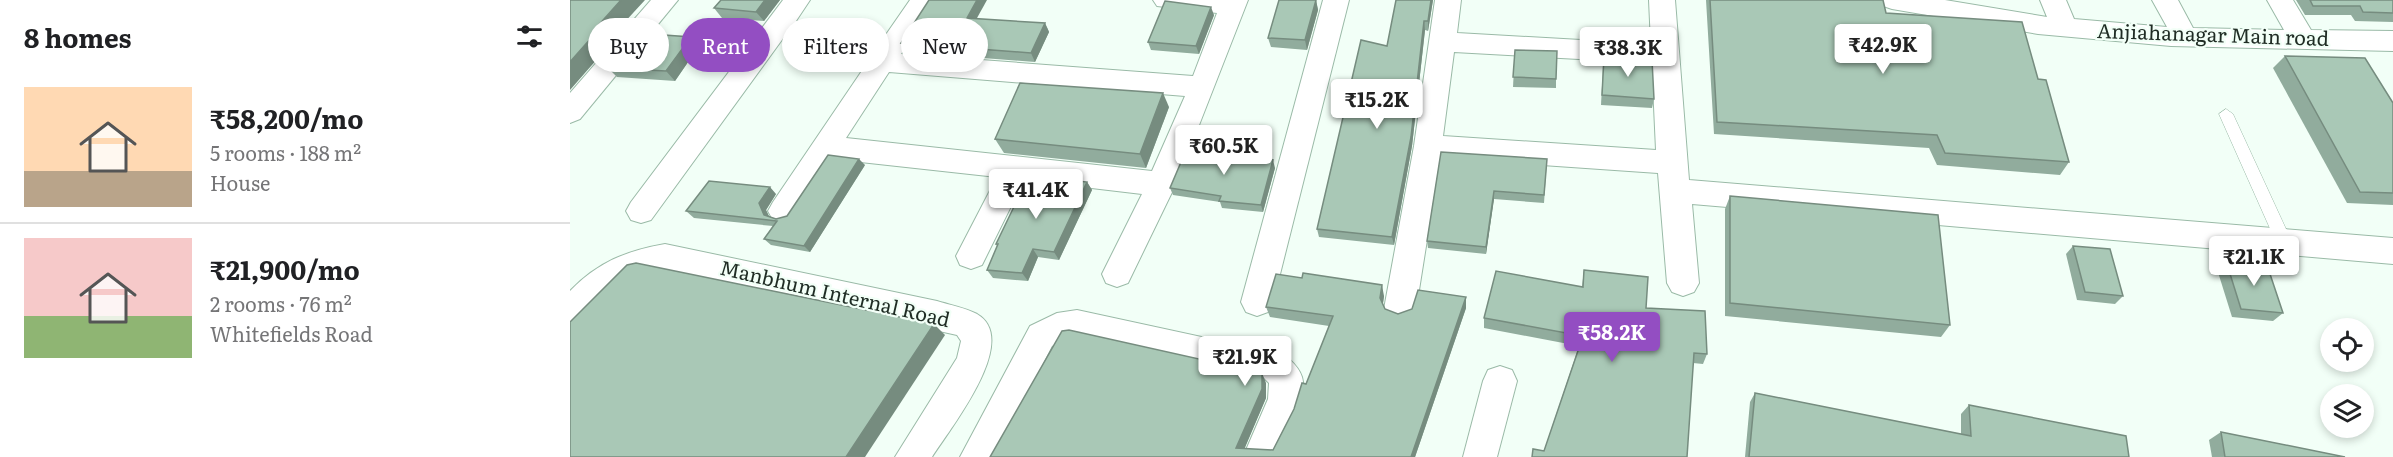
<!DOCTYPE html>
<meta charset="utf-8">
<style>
body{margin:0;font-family:Literata,serif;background:#f6f6f6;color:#202124;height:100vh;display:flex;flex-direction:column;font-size:22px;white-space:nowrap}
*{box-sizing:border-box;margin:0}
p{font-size:20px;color:#757577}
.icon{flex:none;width:33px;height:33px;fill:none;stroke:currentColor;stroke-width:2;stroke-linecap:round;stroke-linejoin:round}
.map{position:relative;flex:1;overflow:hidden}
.details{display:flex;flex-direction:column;background:#fff;width:570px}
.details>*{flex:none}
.banner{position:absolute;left:18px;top:18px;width:570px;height:54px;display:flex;gap:12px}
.controls{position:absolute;left:1750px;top:318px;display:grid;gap:12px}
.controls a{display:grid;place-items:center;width:54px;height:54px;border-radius:50%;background:#fff;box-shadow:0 3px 9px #0003;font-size:30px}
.price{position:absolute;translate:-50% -51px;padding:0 14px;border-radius:6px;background:#fff;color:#222;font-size:20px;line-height:39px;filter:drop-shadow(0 2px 3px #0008)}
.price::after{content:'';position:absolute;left:50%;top:36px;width:18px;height:14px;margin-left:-9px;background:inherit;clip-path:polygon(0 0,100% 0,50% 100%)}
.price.current{background:#934ec2;color:#fff}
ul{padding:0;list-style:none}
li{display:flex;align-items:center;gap:18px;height:150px;padding:0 24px}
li+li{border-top:2px solid #e0e0e0}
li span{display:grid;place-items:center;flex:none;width:168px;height:120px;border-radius:0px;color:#555}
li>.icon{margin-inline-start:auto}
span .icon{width:72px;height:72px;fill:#fffc;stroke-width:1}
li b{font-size:26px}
h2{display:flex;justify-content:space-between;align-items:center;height:72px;padding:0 24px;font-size:26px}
.pill{padding:0 21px;border-radius:27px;background:#fff;box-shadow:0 3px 9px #0003;font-size:21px;line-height:54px}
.pill.current{background:#934ec2;color:#fff}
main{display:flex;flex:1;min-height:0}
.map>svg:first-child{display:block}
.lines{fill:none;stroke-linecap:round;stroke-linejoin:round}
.lane-casing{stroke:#9abaa7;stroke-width:1}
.street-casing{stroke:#9abaa7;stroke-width:2}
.lane{fill:#fff;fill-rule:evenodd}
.street{fill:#fff;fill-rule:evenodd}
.wall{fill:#91ac9d}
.shaded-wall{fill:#768c7f}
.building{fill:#a9c8b6;stroke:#768c7f;stroke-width:1.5}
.labels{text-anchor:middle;stroke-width:4.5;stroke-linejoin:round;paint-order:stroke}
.street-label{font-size:20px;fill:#1f2c24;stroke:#f2fff7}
</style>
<main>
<section class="details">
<h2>8 homes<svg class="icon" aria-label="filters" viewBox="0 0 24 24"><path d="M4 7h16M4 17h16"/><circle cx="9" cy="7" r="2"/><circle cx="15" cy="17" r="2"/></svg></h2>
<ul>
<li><span style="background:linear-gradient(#ffd9b3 70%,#b9a48a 0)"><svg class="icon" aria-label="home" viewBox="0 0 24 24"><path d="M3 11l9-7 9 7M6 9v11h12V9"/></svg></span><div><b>₹58,200/mo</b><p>5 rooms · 188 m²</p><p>House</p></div></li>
<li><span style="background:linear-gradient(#f6c9c9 65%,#8fb573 0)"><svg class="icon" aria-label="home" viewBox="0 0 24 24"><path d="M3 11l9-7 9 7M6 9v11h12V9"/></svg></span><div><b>₹21,900/mo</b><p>2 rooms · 76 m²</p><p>Whitefields Road</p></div></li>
</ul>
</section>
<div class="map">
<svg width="1823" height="457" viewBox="0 0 1823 457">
<rect width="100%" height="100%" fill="#f2fff7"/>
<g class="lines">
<defs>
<polygon id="lane" points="1656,109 1663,114 1722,242 1719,246 1709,246 1706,242 1649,114"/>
<g id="street">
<polygon points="81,0 108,0 10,119 0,123 0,93"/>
<path d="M213 0H240L226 21 315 36 340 0H366L331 54 623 76 647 13 587 6 583 0H678L606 184 558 283 547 287 536 283 532 274 572 194 454 180 412 265 401 269 390 265 386 256 427 177 263 159 223 220 213 223 203 220 198 211 203 202 304 53 214 37 81 220 71 223 61 220 56 211 61 202ZM319 72 615 96 582 171 276 138Z"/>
<polygon points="753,0 779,0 703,302 698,312 687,316 676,312 671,302"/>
<path d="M865 0H891L887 33 1081 44 1079 0H1105L1119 180 1823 238V264L1122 204 1129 283 1124 292 1113 296 1102 292 1097 283 1088 173 870 158 846 309 841 319 830 323 819 319 814 309 844 146ZM884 52 1082 63 1086 150 873 136Z"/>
<polygon points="1309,0 1375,0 1477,17 1470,0 1496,0 1504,19 1597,27 1582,0 1608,0 1623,28 1714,30 1697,0 1723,0 1741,30 1823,31 1823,51 1601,46 1468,34 1322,9 1313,6"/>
<path d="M95 244 367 301C380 305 396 308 407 314 452 340 379 430 362 457H325L387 358 391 341 387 335 95 270C75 273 58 277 42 290 28 302 18 320 0 327V291C28 262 56 251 95 244Z"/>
<path d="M507 310 715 355C721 361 729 367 732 377 739 401 717 435 707 457H673L698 399 699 383 694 378 507 338 493 340 482 346 425 457H390L460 326 487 313Z"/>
<polygon points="930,366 942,370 947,381 927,457 893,457 913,381 918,370"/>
</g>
</defs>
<use href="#lane" class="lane-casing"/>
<use href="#street" class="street-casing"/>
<use href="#lane" class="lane"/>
<use href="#street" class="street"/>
</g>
<g class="wall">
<polygon points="210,0 194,21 152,18 144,8"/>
<polygon points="746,0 748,10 737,50 701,47 698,38"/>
<polygon points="826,0 863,0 858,31 855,30 842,146 824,245 749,237 747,229 817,46"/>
<polygon points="1136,0 1313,0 1316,13 1468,79 1499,162 1490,175 1367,165 1359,148 1144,134"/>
<polygon points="1726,0 1823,0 1823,22 1785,21 1781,15 1735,15"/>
<polygon points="644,15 629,54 581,50 578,42"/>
<polygon points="406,19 475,23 479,32 465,62 336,52 331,43"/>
<polygon points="121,37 129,46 105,81 47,77 38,68"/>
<polygon points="945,50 986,79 986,88 943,87"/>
<polygon points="1715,56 1823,103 1823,205 1777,203 1703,68"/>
<polygon points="1034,57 1084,99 1082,108 1031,105 1033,66"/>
<polygon points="599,107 576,168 434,153 425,139"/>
<polygon points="871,152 977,159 974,203 924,199 916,254 858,248 857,241"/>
<polygon points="295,165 240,252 201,245 194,239 203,226 124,218 116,211 206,194 196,210 199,216 206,219 217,216"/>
<polygon points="705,168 693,212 652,208 650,202 603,195 600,188"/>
<polygon points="517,182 522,190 489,260 468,257 458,281 423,278 417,270 427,246 426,244 450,196 444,187"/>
<polygon points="1160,196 1380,325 1371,337 1155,316 1155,209"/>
<polygon points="1503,246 1553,296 1545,304 1507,300 1496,254"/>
<polygon points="1656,261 1713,313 1703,321 1662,317 1647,269"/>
<polygon points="1014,270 1076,308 1137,354 1133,364 1123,363 974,451 1009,346 914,328 914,318 1012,287"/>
<polygon points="814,296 813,304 815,309 828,314 896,297 896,308 845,457 420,457 696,383 696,398 674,449 703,450 724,409 736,384 759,326 700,317 696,307"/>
<polygon points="1185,393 1391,434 1391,414 1399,405 1559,457 1175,457 1180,402"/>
<polygon points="1651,432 1775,457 1642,457 1639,440"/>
</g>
<g class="shaded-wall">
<polygon points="51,0 75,0 40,38 43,41 0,90 0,62 26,28"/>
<polygon points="195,0 210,0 194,21 186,12"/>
<polygon points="407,0 417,0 402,27 397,18"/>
<polygon points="746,0 748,10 737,50 735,40"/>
<polygon points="861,0 863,0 858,31 858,21"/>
<polygon points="641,7 644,15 629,54 626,46"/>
<polygon points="854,21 855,30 842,146 824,245 822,237"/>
<polygon points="475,23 479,32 465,62 461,53"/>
<polygon points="121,37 129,46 105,81 96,71"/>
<polygon points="593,93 599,107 576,168 570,154"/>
<polygon points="289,159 295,165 240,252 234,246"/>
<polygon points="703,160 705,168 693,212 691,205"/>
<polygon points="517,182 522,190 489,260 484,252"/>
<polygon points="200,187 206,194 196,210 201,221 194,215 189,203"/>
<polygon points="924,191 924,199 916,254 916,247"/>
<polygon points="463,249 468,257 458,281 452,273"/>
<polygon points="812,285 814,296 812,309 810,298"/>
<polygon points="896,297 896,308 845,457 841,457"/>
<polygon points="364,324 375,335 295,457 276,457"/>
<polygon points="692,373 696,383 696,398 671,457 666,448"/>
</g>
<g class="building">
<polygon points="0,0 51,0 26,28 30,28 0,62"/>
<polygon points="151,0 195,0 186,12 144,8"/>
<polygon points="359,0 407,0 397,18 475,23 461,53 331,43"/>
<polygon points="709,0 746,0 735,40 698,38"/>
<polygon points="826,0 861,0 858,21 854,21 841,137 822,237 747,229 791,40 817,46"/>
<polygon points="1140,0 1313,0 1316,13 1452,22 1468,79 1476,80 1499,162 1375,153 1367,135 1147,122"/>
<polygon points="1740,0 1823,0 1823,13 1793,12 1790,6 1743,6"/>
<polygon points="595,1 641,7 626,46 578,42"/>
<polygon points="66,33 121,37 96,71 38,68"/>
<polygon points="945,50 987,51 986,79 943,77"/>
<polygon points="1715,56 1795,58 1823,103 1823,193 1790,192"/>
<polygon points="1034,57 1082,60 1084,99 1032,95"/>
<polygon points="450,83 593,93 570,154 425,139"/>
<polygon points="617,148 703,160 691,205 649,201 651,196 600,188"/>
<polygon points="871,152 977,159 974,195 924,191 916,247 857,241"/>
<polygon points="258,155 289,159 234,246 194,239 207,221 116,211 139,181 200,187 189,203 194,215 206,219 217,216"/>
<polygon points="450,174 517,182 484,252 463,249 452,273 417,270 428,244 426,244 453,188 444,187"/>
<polygon points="1160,196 1368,215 1380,325 1160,303"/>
<polygon points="1503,246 1540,249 1553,296 1515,292"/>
<polygon points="1656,261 1697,265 1713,313 1671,309"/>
<polygon points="66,263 364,324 276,457 0,457 0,322 57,265"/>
<polygon points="1014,270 1078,277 1076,308 1135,311 1137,354 1124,353 1117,457 962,457 963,449 974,451 1013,336 914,318 926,271 1013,287"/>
<polygon points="733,273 812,285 810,298 815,309 828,314 842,309 848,290 896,297 841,457 420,457 492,331 499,330 692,373 692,389 666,448 703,450 724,409 732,383 736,384 763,316 696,307 706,274 732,278"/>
<polygon points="1185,393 1401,436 1399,405 1556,436 1559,457 1179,457"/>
<polygon points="1651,432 1775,457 1655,457"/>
</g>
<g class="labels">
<g class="street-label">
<text transform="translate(1643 35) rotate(2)" y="7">Anjiahanagar Main road</text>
<text transform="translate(265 294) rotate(13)" y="7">Manbhum Internal Road</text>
</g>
</g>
</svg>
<div class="controls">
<a><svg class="icon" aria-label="locate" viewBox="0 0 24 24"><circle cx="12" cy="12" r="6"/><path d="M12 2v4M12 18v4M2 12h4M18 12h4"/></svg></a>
<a><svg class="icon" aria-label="layers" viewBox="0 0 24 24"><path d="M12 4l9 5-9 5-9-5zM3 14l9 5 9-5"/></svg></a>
</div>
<b class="price" style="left:1313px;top:75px">₹42.9K</b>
<b class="price" style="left:1058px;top:78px">₹38.3K</b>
<b class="price" style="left:807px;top:130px">₹15.2K</b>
<b class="price" style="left:654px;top:176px">₹60.5K</b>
<b class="price" style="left:466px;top:220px">₹41.4K</b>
<b class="price" style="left:1684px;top:287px">₹21.1K</b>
<b class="price current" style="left:1042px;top:363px">₹58.2K</b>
<b class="price" style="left:675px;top:387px">₹21.9K</b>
<div class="banner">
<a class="pill">Buy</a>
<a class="pill current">Rent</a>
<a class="pill">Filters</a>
<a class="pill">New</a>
</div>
</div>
</main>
